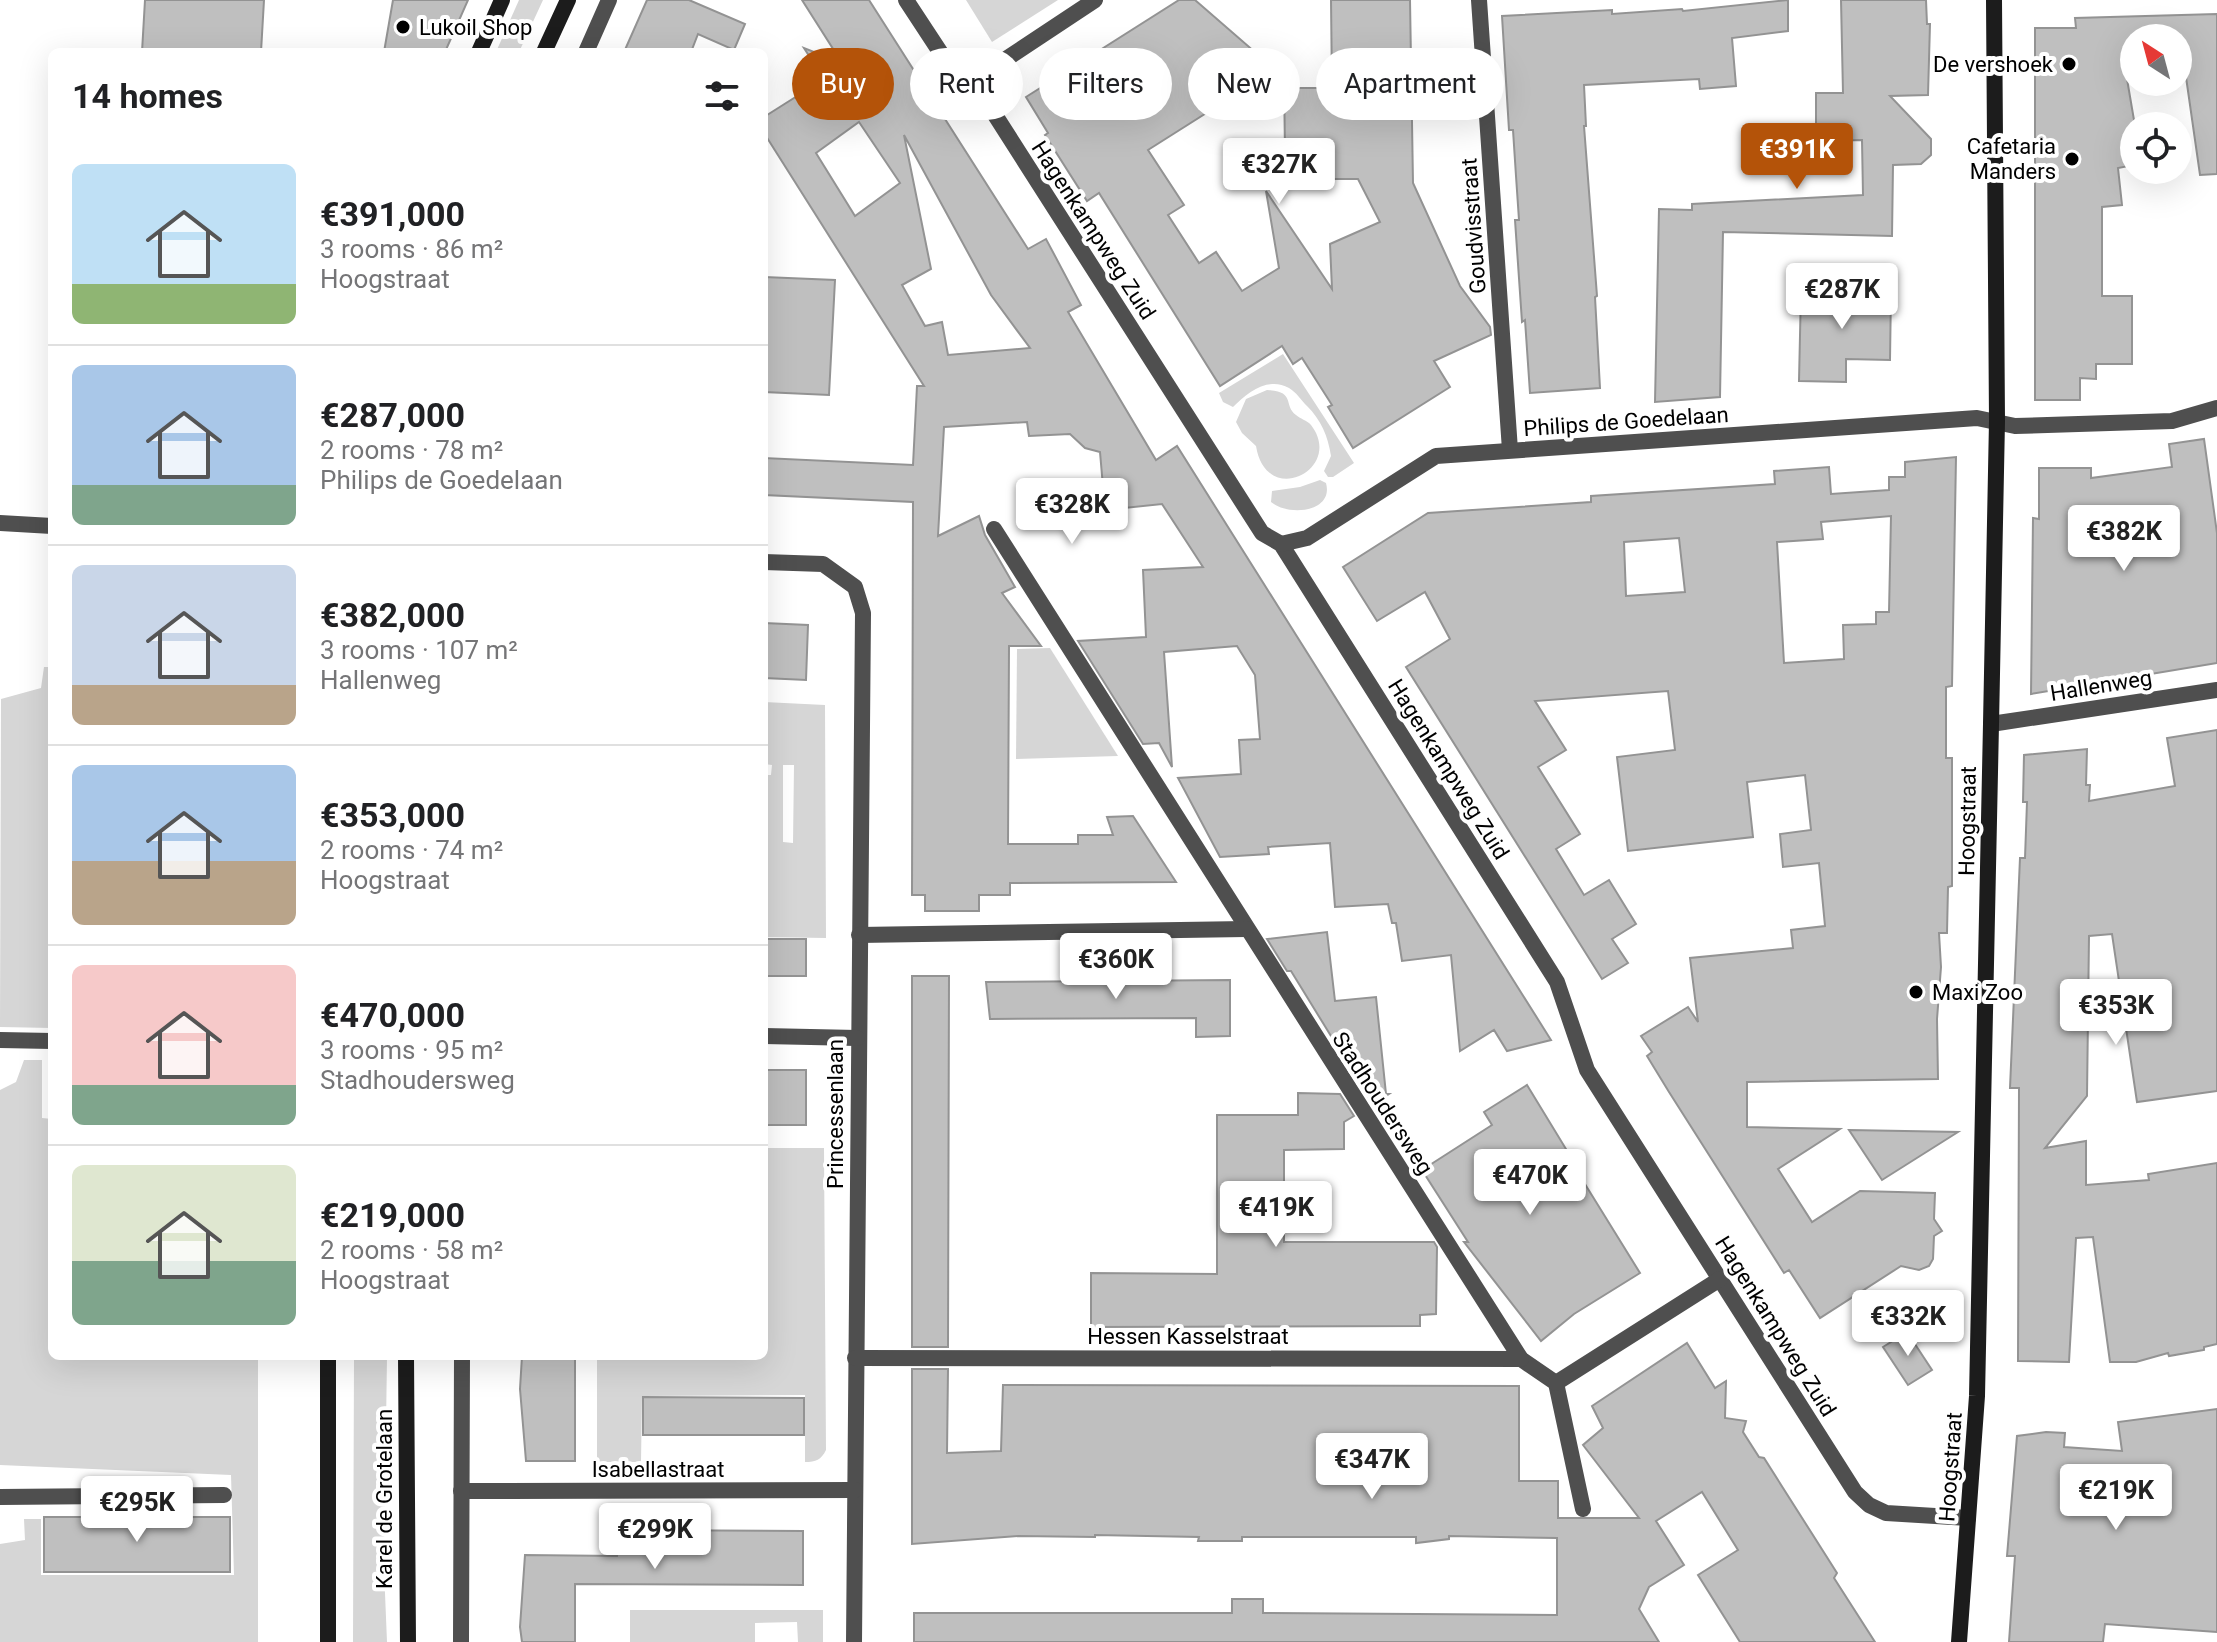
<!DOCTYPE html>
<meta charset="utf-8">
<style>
body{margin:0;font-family:Roboto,sans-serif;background:#f6f6f6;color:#202124;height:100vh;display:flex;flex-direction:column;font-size:30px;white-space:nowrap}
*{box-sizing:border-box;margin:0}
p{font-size:26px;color:#757577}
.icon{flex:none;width:44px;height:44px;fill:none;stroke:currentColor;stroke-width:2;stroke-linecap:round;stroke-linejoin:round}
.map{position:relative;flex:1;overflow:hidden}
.details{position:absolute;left:48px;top:48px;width:720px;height:1312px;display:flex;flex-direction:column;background:#fff;border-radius:12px;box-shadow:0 8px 32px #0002}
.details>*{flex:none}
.top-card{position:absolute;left:792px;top:48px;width:760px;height:72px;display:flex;gap:16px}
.needle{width:52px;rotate:324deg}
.controls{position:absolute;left:2120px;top:24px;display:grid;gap:16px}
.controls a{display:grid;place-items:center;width:72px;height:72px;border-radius:50%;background:#fff;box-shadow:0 8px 32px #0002;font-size:40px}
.price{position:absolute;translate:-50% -68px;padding:0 18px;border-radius:8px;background:#fff;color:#222;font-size:26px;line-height:52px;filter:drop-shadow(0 2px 4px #0008)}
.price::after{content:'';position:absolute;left:50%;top:48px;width:24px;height:18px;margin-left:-12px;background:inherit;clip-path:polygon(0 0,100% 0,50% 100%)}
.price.on{background:#b45309;color:#fff}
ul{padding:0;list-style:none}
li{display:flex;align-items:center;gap:24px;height:200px;padding:0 24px}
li+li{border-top:2px solid #e0e0e0}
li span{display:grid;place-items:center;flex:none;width:224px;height:160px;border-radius:12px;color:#555}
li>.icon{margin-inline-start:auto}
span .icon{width:96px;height:96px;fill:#fffc;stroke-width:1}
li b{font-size:34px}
h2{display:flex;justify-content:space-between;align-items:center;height:96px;padding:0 24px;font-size:34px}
.tag{padding:0 28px;border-radius:36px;background:#fff;box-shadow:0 8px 32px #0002;font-size:28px;line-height:72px}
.tag.on{background:#b45309;color:#fff}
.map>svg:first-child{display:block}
.green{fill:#d6d6d6;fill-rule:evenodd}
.building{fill:#bfbfbf;stroke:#939393;stroke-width:2;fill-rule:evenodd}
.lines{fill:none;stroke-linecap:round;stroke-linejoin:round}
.street{stroke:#4f4f4f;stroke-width:16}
.secondary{stroke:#1c1c1c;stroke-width:16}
.poi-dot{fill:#000;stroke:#fff;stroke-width:3}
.labels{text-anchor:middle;stroke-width:8;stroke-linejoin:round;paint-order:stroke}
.poi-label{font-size:22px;fill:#000;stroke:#fff;text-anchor:start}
.street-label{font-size:22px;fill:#000;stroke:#fff}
</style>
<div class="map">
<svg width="2217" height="1642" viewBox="0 0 2217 1642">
<rect width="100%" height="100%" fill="#fff"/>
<g class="green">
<polygon points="519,0 543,0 519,52 496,52"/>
<polygon points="966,0 1058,0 992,42"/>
<path d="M1283 354 1354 463 1333 477H1328L1324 471 1331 456C1328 436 1321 420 1307 406 1301 400 1296 392 1289 388 1268 376 1247 393 1233 407L1223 402 1219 393Z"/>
<path d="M1267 390C1296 391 1283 405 1296 415 1300 419 1307 420 1311 425 1345 469 1266 509 1256 446L1242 433 1236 422 1246 399Z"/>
<path d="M1320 480 1326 483C1334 512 1289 517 1271 502L1272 491 1300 487Z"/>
<polygon points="1050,648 1118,756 1016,759 1017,649"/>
<polygon points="44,667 52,667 52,1028 0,1027 1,699 41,688"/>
<path d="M764 702 825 705 826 938 764 937V775H771L772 765 764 764ZM783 765H794L793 843 783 842Z"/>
<polygon points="24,1060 42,1060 42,1118 52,1119 52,1356 258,1356 258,1642 0,1642 0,1544 25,1540 24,1519 41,1519 41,1575 234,1575 231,1475 0,1465 0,1090 16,1082"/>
<path d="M764 1148H824L826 1450C821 1460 816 1462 805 1462V1395L642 1396 641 1462H597V1356H764Z"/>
<polygon points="354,1356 387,1356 384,1569 387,1642 353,1642"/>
<polygon points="630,1610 823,1610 823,1642 798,1642 797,1622 755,1623 755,1642 630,1642"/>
</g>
<g class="building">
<polygon points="145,0 264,0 261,52 142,52"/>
<polygon points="393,0 468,0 445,52 384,52"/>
<polygon points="647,0 689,0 745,24 734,50 698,34 691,52 624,52"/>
<path d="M802 0H869L1028 249 1046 239 1081 305 1068 312 1156 460 1177 446 1551 1040 1507 1051 1494 1030 1460 1051 1451 955 1402 961 1396 923H1392L1388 904 1335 907 1330 843 1268 847 1269 854 1220 857 1178 778 1241 774 1239 740 1260 739 1255 675 1237 646 1164 652 1172 767 1159 743 1143 744 1078 641 1146 637 1143 570 1203 567 1162 504 1105 510 1100 452 1085 448 1070 434 1029 436 1027 422 944 427 938 536 979 516 985 535 1015 587 1002 593 1041 646H1009L1008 844H1078V835H1113L1107 817 1133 816 1176 882 1010 883V895H979V911H925V895H912L913 502 764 495V458L913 465 917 386H924L764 133V117L824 79 804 48 842 63ZM859 122 900 183 855 216 816 153ZM904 135 991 295 1030 348 948 355 942 322 925 326 902 285 931 269Z"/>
<polygon points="1179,0 1195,0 1263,59 1230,98 1148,150 1184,205 1168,215 1199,263 1216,252 1242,291 1279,268 1266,191 1332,289 1330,244 1380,222 1358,179 1328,179 1327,151 1285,152 1284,77 1297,88 1332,88 1331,0 1410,0 1413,183 1460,286 1490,327 1491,335 1434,361 1450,387 1353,448 1328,407 1332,405 1302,358 1293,364 1282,346 1220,386 1099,193 1087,201 1045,135 1048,133 1026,97"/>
<polygon points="1788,0 1788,31 1732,38 1736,86 1700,89 1699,79 1584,85 1586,126 1584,126 1597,296 1595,297 1600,388 1530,393 1525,320 1522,322 1515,220 1519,220 1516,176 1513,130 1509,130 1502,16 1612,10 1612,14 1682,9 1683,11"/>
<polygon points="1841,0 1926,0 1927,24 1930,24 1928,95 1890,96 1931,139 1931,155 1921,164 1893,165 1892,236 1723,232 1720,397 1655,402 1659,209 1692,210 1692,204 1863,195 1862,140 1816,141 1816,93 1843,93"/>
<polygon points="2217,14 2217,174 2200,175 2185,70 2178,71 2178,38 2134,38 2134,78 2127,79 2134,120 2134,165 2118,168 2122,205 2102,207 2102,296 2132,296 2132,364 2096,364 2096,379 2080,378 2080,400 2035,400 2035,28 2076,28 2075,18"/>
<polygon points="764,277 835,280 829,395 764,392"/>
<polygon points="1801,290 1891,291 1890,360 1846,359 1846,382 1799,381"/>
<polygon points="2204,439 2217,533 2217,663 2031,694 2033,518 2039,519 2039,468 2091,468 2091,478 2172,467 2169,444"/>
<path d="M1956 457 1952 686 1946 687V758H1952V886L1948 887 1947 933H1939L1941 967 1937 1019 1938 1079 1747 1082V1127L1840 1129 1778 1169 1812 1222 1860 1191 1935 1193 1934 1219 1942 1231 1934 1236 1933 1259 1929 1266 1919 1270 1901 1266 1820 1318 1789 1270 1784 1273 1669 1092 1647 1056 1652 1052 1641 1036 1688 1007 1698 1022 1690 958 1793 948 1791 930 1825 926 1819 863 1783 867 1780 834 1811 830 1805 775 1747 782 1753 837 1628 851 1617 757 1675 750 1668 691 1535 701 1566 750 1538 767 1580 834 1556 849 1584 895 1609 880 1636 924 1612 939 1628 963 1602 979 1406 667 1450 639 1425 592 1377 621 1343 567 1428 513 1591 502V496L1775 484 1774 471 1829 467 1831 494 1889 490V477H1905V462ZM1891 516 1889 612H1876V624L1843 625 1844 659 1784 663 1777 542 1823 539 1821 522ZM1679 538 1685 592 1626 596 1624 542Z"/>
<polygon points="764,623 808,625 806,680 764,678"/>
<polygon points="2217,730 2217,1091 2137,1102 2112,934 2089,936 2087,1096 2045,1148 2086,1141 2086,1185 2149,1180 2148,1174 2217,1163 2217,1344 2204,1347 2204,1350 2169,1356 2168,1353 2136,1362 2110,1362 2093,1237 2076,1238 2069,1362 2018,1361 2019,1088 2010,1088 2020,858 2025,858 2027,802 2023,802 2024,755 2087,749 2086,785 2090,785 2089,801 2175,786 2167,738"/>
<polygon points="1327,932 1335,1001 1376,997 1386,1094 1389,1094 1386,1096 1390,1132 1291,971 1287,971 1267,939"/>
<rect x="764" y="939" width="42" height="37"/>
<polygon points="912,976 949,976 948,1347 912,1347"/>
<polygon points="1230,980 1230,1036 1196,1037 1196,1018 990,1019 986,982"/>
<rect x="764" y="1070" width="42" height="55"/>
<polygon points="1527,1085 1566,1149 1553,1179 1580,1176 1640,1273 1574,1314 1541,1341 1464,1242 1468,1242 1422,1170 1492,1125 1484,1112"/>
<polygon points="1298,1093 1340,1094 1354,1116 1344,1122 1344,1149 1284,1150 1284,1242 1434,1242 1437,1247 1436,1314 1420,1315 1420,1326 1091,1327 1091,1273 1217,1274 1217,1115 1298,1115"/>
<polygon points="1849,1130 1958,1132 1882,1180"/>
<polygon points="1907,1332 1932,1370 1908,1385 1883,1347"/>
<polygon points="1687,1343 1715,1388 1726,1381 1725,1418 1746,1421 1743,1432 1759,1457 1764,1458 1837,1573 1834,1578 1875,1642 1740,1642 1698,1575 1738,1550 1702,1492 1656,1521 1684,1565 1649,1587 1639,1609 1659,1642 914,1642 914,1613 1232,1613 1232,1599 1263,1599 1263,1613 1557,1615 1557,1538 1449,1536 1449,1539 1416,1543 1416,1537 1242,1537 1242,1541 1198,1541 1199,1537 1095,1535 1095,1537 1018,1536 912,1544 912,1369 948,1369 947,1453 1001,1451 1003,1385 1519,1386 1519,1481 1558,1481 1558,1518 1639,1518 1583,1445 1603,1428 1592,1406"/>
<polygon points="522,1356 575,1356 575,1461 526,1461 520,1389"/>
<polygon points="643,1397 804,1398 804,1435 643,1435"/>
<polygon points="2217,1409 2217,1632 2105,1624 2103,1642 2009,1642 2015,1556 2007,1556 2017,1436 2046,1432 2065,1433 2064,1447 2122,1451 2118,1422"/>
<rect x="44" y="1517" width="186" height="55"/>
<polygon points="620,1530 803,1531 803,1585 575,1584 575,1642 522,1642 520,1627 525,1555 617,1556"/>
</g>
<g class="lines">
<g class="street">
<polyline points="906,0 948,64 986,82"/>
<polyline points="1479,0 1510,450"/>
<polyline points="586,52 609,0"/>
<polyline points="986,82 988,104 1262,533 1281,544 1557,982 1587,1070 1855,1492 1869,1505 1886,1513 1968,1518"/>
<polyline points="986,82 997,65 1095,0"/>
<polyline points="0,523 52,526"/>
<polyline points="994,529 1521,1359 1556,1383 1583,1509"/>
<polyline points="1281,544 1307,538 1436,456 1977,418 2015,426 2172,421 2217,408"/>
<polyline points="764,562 823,564 855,587 863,613 854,1642"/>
<polyline points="1991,724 2217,690"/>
<polyline points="859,935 1246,929"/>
<polyline points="764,1036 857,1038"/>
<polyline points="0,1040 52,1041"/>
<polyline points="855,1358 1521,1359"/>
<polyline points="1556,1383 1720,1279"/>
<polyline points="461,1491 855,1490"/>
<polyline points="0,1497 224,1495"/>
<polyline points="461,1642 462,1356"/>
</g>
<g class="secondary">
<polyline points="479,52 502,0"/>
<polyline points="544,52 568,0"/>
<polyline points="406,1356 408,1642"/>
<polyline points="328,1642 328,1356"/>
<polyline points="1959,1642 1977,1396 1991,724 1997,421 1994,0"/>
</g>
</g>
<g class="poi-dot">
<circle cx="403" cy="27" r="8"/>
<circle cx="2069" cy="64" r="8"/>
<circle cx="2072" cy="159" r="8"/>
<circle cx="1916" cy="992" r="8"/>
</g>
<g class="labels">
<g class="poi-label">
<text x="419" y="35">Lukoil Shop</text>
<text x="2053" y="72" text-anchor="end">De vershoek</text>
<text x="2056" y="154" text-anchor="end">Cafetaria<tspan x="2056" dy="25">Manders</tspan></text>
<text x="1932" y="1000">Maxi Zoo</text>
</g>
<g class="street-label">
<text transform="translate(1473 226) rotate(-94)" y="8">Goudvisstraat</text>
<text transform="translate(1094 230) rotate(57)" y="8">Hagenkampweg Zuid</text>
<text transform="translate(1626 421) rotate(-4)" y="8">Philips de Goedelaan</text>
<text transform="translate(2101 685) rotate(-9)" y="8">Hallenweg</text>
<text transform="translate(1449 769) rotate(58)" y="8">Hagenkampweg Zuid</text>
<text transform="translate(1967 821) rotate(-89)" y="8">Hoogstraat</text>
<text transform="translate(1383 1103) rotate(57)" y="8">Stadhoudersweg</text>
<text transform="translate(835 1114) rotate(-90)" y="8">Princessenlaan</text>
<text transform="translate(1776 1326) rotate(58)" y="8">Hagenkampweg Zuid</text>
<text x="1188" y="1344">Hessen Kasselstraat</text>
<text transform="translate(1950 1467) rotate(-86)" y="8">Hoogstraat</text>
<text x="658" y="1477">Isabellastraat</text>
<text transform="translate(384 1499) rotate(-90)" y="8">Karel de Grotelaan</text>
</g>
</g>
</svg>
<div class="controls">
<a><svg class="needle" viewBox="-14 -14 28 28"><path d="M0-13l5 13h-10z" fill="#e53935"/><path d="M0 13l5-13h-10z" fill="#757577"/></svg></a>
<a><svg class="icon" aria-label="locate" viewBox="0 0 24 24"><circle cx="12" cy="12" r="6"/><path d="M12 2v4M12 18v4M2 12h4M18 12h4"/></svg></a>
</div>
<b class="price on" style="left:1797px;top:191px">€391K</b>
<b class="price" style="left:1279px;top:206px">€327K</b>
<b class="price" style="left:1842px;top:331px">€287K</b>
<b class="price" style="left:1072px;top:546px">€328K</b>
<b class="price" style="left:2124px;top:573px">€382K</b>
<b class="price" style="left:1116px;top:1001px">€360K</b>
<b class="price" style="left:2116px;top:1047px">€353K</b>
<b class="price" style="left:1530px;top:1217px">€470K</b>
<b class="price" style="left:1276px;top:1249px">€419K</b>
<b class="price" style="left:1908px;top:1358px">€332K</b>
<b class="price" style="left:1372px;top:1501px">€347K</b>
<b class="price" style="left:2116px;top:1532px">€219K</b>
<b class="price" style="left:137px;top:1544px">€295K</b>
<b class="price" style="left:655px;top:1571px">€299K</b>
<div class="top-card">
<a class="tag on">Buy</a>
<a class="tag">Rent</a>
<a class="tag">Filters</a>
<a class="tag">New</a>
<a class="tag">Apartment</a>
</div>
<section class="details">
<h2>14 homes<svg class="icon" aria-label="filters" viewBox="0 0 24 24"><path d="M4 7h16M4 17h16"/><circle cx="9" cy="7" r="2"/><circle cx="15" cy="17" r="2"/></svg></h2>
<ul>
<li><span style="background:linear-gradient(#bfe0f5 75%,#8fb573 0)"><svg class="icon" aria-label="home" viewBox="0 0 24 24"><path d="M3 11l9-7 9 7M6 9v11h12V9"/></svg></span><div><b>€391,000</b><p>3 rooms · 86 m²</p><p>Hoogstraat</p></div></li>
<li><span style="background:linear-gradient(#a9c7e8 75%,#7fa58c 0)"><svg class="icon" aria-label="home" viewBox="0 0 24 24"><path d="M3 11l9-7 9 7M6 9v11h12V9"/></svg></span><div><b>€287,000</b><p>2 rooms · 78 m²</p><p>Philips de Goedelaan</p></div></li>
<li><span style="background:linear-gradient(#c9d6e8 75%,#b9a48a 0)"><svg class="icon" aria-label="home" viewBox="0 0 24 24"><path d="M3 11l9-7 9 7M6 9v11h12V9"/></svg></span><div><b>€382,000</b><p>3 rooms · 107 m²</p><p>Hallenweg</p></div></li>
<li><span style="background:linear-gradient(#a9c7e8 60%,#b9a48a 0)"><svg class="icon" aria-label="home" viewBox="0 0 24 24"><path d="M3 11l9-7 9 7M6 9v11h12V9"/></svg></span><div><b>€353,000</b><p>2 rooms · 74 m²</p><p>Hoogstraat</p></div></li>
<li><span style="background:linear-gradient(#f6c9c9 75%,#7fa58c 0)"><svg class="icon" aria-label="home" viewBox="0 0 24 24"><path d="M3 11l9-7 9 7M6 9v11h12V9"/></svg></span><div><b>€470,000</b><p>3 rooms · 95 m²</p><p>Stadhoudersweg</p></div></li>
<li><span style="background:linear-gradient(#dfe7d0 60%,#7fa58c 0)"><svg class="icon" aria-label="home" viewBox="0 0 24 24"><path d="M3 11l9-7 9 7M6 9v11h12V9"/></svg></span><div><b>€219,000</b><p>2 rooms · 58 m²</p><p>Hoogstraat</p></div></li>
</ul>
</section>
</div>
